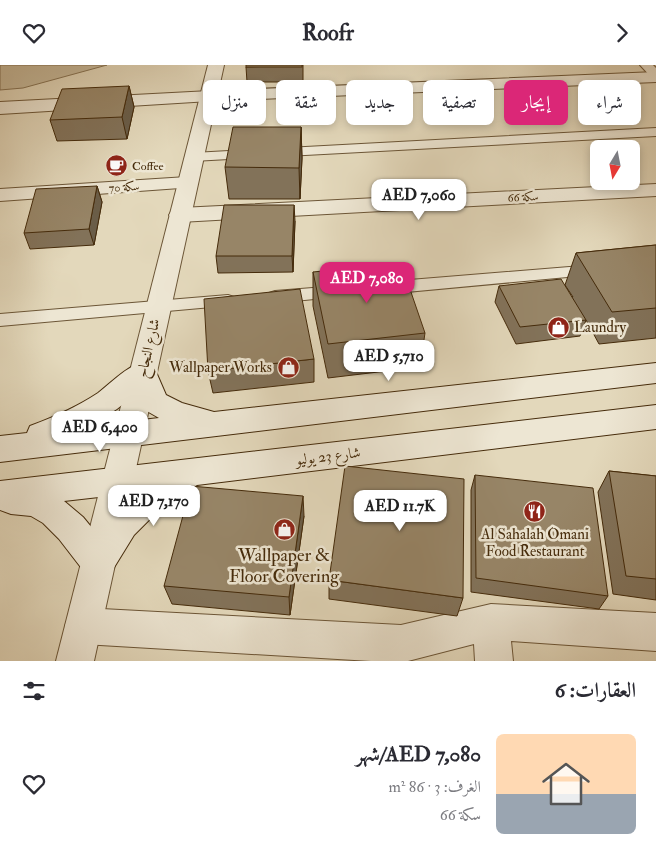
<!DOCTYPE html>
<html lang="ar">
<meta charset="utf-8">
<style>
body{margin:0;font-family:"IM FELL Double Pica",Amiri,serif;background:#f2f2f3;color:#2b2b33;direction:rtl;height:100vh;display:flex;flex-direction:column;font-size:19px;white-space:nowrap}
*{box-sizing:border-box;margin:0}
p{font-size:16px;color:#7c7c81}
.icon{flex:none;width:28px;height:28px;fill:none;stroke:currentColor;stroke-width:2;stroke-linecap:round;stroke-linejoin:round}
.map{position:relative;height:596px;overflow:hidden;direction:ltr}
.drawer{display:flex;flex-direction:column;background:#fff;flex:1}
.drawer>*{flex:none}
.guide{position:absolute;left:15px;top:15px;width:626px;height:45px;direction:rtl;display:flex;gap:10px}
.needle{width:32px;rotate:190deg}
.controls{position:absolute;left:590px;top:75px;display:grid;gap:10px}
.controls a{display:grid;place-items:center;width:50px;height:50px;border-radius:8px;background:#fff;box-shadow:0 2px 8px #0003;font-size:25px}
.price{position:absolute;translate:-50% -42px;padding:0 11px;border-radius:10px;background:#fff;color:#222;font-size:16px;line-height:32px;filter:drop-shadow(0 1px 2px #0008)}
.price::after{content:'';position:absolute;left:50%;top:30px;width:15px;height:11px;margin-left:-8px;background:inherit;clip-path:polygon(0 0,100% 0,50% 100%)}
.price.current{background:#db2777;color:#fff}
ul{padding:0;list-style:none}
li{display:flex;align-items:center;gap:15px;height:125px;padding:0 20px}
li+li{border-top:1px solid #e1e1e2}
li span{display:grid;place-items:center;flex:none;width:140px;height:100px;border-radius:8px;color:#555}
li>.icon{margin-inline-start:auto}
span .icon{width:60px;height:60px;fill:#fffc;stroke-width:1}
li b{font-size:21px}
h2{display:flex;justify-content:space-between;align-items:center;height:60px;padding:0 20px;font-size:21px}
.pill{padding:0 18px;border-radius:8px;background:#fff;box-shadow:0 2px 8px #0003;font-size:18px;line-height:45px}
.pill.current{background:#db2777;color:#fff}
header{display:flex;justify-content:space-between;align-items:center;height:65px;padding:0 20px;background:#fff;font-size:22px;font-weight:700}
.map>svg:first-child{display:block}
.green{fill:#c8bb9d;stroke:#867354}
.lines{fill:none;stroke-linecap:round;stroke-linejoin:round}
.service-casing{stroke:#6c5637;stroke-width:2}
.minor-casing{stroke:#6c5637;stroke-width:2}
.tertiary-casing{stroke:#6c5637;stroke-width:2}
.secondary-casing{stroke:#452b0b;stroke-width:2}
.service{fill:#ede6d3;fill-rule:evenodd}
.minor{fill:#ede6d3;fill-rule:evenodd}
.tertiary{fill:#ede6d3;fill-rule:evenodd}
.secondary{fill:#ede6d3;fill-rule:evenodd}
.wall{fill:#827259;stroke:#452b0b}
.shaded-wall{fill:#6a5d48;stroke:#452b0b}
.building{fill:#978567;stroke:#452b0b}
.labels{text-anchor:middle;stroke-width:5;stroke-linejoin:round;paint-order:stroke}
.far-poi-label{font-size:12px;fill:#452b0b;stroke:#ede6d3;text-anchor:start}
.far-street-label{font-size:12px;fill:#452b0b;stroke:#ede6d3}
.poi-label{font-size:15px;fill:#452b0b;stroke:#ede6d3;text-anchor:start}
.street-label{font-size:15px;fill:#452b0b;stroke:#ede6d3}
.near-poi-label{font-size:18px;fill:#452b0b;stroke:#ede6d3}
</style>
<header><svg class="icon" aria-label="forward" viewBox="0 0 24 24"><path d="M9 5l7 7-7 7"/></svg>Roofr<svg class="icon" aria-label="heart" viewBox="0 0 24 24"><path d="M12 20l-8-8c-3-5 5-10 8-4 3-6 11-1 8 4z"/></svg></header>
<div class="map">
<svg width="656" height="596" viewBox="0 0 656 596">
<rect width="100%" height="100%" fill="#e3d8bb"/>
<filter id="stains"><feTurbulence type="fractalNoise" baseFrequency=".004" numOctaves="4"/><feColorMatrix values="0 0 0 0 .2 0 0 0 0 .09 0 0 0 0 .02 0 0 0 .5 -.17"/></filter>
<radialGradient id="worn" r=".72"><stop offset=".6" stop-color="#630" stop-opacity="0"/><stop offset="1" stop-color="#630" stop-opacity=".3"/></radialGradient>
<polygon class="green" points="0,0 107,0 23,23 0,25"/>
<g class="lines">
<defs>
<g id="service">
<polygon points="640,0 653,0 656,3 656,14 652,13"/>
<polygon points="656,63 656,71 193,96 186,92 193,88"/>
<polygon points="594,200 600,201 602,205 600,209 385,229 379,227 377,223 379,219 385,217"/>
<polygon points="338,221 344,223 347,227 344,231 275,238 269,236 266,232 269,228 275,226"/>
<polygon points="228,230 234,232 237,236 234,240 0,261 0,249"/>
</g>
<g id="minor">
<polygon points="656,7 656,17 210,36 0,49 0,37 210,26"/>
<polygon points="187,112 194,114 198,118 194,122 0,136 0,124"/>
<polygon points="656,119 656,131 180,157 172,155 169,150 172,145 180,143"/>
<polygon points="491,539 656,548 656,586 511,576 513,596 475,596 474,579 408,596 371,596 83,579 70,574 65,561 70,548 83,543 401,560"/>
</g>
<polygon id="tertiary" points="208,0 224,0 94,596 56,596"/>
<g id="secondary">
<path d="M143 297 153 300 166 330 182 338 214 347 656 298V318L0 397V371L27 368 30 361C54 352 77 342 98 328 112 317 126 302 143 297ZM137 328 145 345 159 353 90 361 117 344Z"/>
<path d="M656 340V364L197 420 160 444 134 470 110 509 98 514 86 509 59 474 43 458 31 451 11 449 0 445V416ZM134 428 110 448 97 469 83 452 64 436Z"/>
</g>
</defs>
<use href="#service" class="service-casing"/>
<use href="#minor" class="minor-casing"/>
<use href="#tertiary" class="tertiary-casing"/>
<use href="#secondary" class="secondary-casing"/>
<use href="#service" class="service"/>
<use href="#minor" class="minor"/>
<use href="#tertiary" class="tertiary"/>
<use href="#secondary" class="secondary"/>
</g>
<g class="wall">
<polygon points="303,0 303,17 247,17 246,2"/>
<polygon points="129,21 134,42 127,74 57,76 50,55"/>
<polygon points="301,62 302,93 300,134 229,134 225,102"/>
<polygon points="97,121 102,137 94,180 30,184 24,168"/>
<polygon points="295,156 293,207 218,208 216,191"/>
<polygon points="656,180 656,273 599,279 586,255 580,271 516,279 495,237 499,221 573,232 565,220 576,188"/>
<polygon points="313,207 425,268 420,302 328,313 313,241"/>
<polygon points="314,294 314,317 213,328 208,306"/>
<polygon points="609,406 656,411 656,535 613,529 598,427"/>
<polygon points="475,410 608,531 599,544 471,527 471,425"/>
<polygon points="304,451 290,550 172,539 164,521"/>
<polygon points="329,515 463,533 457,551 329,534"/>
</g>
<g class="shaded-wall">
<polygon points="129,21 134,42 127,74 122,52"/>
<polygon points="301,62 302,93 300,134 299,103"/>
<polygon points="97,121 102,137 94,180 89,164"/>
<polygon points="294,140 295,156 293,207 292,191"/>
<polygon points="303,431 304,451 290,550 289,532"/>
</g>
<g class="building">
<rect x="246" y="0" width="56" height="2"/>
<polygon points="129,21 122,52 50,55 62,24"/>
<polygon points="233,62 301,62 299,103 225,102"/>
<polygon points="97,121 89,164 24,168 36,124"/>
<polygon points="224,140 294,140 292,191 216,191"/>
<polygon points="656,180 656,243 612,247 576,188"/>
<polygon points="401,198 425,268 328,279 313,207"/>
<polygon points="561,214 586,255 520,262 499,221"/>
<polygon points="300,224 314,294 208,306 204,234"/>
<polygon points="345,401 464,414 463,533 329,515"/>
<polygon points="609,406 656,411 656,514 626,511"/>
<polygon points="475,410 593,423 608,531 476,513"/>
<polygon points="191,421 303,431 289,532 164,521"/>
</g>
<defs>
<symbol id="cafe-disc" viewBox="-11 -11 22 22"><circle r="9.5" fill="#8f2418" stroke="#ede6d3"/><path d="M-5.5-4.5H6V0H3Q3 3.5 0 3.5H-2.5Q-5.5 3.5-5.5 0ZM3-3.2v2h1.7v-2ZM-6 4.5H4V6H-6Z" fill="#fff"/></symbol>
<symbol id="shop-disc" viewBox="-11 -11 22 22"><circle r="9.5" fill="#8f2418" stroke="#ede6d3"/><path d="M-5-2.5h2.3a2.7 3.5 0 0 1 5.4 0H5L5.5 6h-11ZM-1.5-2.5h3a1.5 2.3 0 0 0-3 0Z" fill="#fff"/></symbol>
<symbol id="restaurant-disc" viewBox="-11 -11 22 22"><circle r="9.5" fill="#8f2418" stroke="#ede6d3"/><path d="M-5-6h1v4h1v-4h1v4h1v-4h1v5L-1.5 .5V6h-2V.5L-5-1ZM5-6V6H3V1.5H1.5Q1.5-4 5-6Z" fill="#fff"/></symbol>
</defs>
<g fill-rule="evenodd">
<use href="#cafe-disc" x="104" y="88" width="25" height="25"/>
<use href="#shop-disc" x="546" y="250" width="25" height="25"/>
<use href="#shop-disc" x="276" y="290" width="25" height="25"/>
<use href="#restaurant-disc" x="522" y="434" width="25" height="25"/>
<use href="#shop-disc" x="272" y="452" width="25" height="25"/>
</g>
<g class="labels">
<g class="far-poi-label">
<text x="132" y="105">Coffee</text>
</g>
<g class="far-street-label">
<text transform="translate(124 122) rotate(-4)" y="4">سكة 70</text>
<text transform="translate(523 132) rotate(-3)" y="4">سكة 66</text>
</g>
<g class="poi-label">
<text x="574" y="267">Laundry</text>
<text x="272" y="307" text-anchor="end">Wallpaper Works</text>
<text x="535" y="474" text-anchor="middle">Al Sahalah Omani<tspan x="535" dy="17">Food Restaurant</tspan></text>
</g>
<g class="street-label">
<text transform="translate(148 283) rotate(-77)" y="5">شارع النجاح</text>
<text transform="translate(328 391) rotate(-7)" y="5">شارع 23 يوليو</text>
</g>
<g class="near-poi-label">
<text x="284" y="496">Wallpaper &amp;<tspan x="284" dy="21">Floor Covering</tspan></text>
</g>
</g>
<rect width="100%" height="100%" filter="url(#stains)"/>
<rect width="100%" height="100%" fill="url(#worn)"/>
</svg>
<div class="controls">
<a><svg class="needle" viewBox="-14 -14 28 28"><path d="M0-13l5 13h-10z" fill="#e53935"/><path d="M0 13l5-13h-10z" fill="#7c7c81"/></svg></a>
</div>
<b class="price" style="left:419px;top:156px">AED 7,060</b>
<b class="price current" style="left:367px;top:239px">AED 7,080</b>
<b class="price" style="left:389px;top:317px">AED 5,710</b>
<b class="price" style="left:100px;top:388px">AED 6,400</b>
<b class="price" style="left:154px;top:462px">AED 7,170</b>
<b class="price" style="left:400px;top:467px">AED 11.7K</b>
<div class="guide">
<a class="pill">شراء</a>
<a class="pill current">إيجار</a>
<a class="pill">تصفية</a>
<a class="pill">جديد</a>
<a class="pill">شقة</a>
<a class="pill">منزل</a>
</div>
</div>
<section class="drawer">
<h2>العقارات: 6<svg class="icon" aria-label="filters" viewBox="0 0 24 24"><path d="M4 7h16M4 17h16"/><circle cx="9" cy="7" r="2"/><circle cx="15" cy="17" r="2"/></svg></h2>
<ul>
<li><span style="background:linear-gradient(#ffd9b3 60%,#9aa5b1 0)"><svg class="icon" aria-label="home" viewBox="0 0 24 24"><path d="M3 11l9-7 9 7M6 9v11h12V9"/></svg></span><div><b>AED 7,080/شهر</b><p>الغرف: 3 · 86 m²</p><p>سكة 66</p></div><svg class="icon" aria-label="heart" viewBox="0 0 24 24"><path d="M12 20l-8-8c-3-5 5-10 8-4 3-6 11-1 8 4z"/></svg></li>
</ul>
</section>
